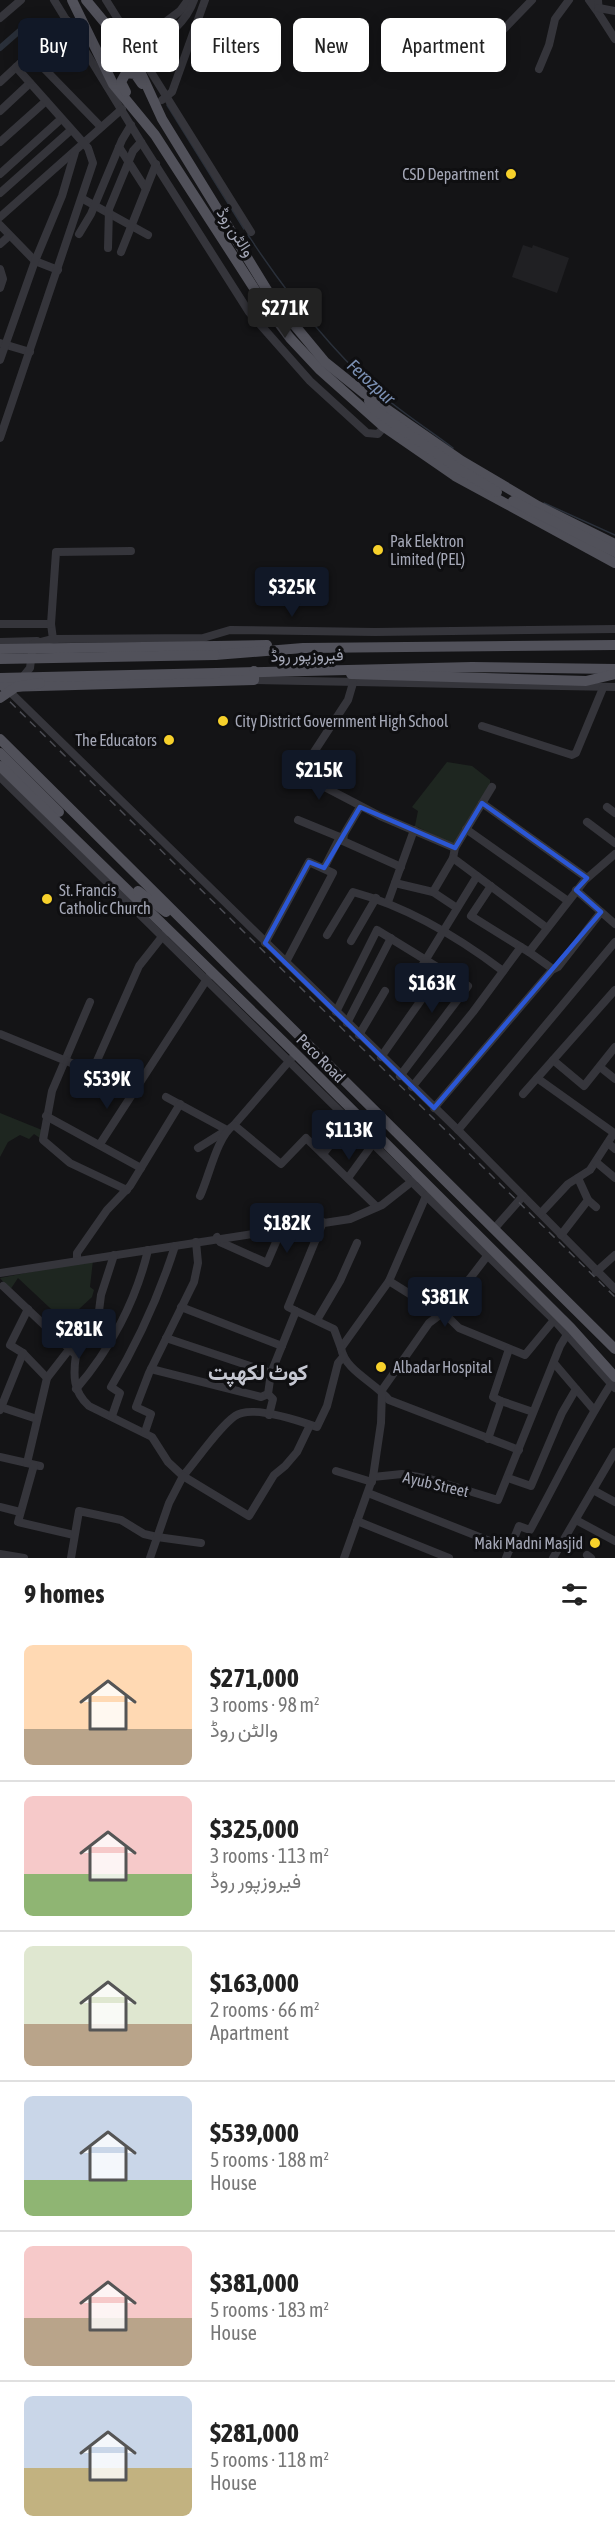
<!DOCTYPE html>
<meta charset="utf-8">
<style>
body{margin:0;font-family:"Asap Condensed",Vazirmatn,sans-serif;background:#f6f6f6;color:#222;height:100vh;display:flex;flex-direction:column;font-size:22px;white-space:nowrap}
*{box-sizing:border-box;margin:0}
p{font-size:20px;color:#767676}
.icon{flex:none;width:33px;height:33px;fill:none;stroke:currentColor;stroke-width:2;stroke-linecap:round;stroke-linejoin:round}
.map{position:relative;height:1558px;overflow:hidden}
.sheet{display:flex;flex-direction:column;background:#fff;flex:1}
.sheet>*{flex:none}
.hud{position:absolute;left:18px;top:18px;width:579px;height:54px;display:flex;gap:12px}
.price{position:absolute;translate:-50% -51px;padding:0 14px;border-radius:6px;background:#111827;color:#fff;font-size:20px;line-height:39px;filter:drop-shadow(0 2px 3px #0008)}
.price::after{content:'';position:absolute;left:50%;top:36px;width:18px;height:14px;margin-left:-9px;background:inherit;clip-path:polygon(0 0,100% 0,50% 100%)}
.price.selected{background:#222;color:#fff}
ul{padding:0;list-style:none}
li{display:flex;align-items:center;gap:18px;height:150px;padding:0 24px}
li+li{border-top:2px solid #e0e0e0}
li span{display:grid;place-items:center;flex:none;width:168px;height:120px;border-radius:9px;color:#555}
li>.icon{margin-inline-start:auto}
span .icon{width:72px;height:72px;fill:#fffc;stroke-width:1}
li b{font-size:26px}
h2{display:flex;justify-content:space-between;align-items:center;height:72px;padding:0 24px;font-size:26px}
.tag{padding:0 21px;border-radius:9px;background:#fff;box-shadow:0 3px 15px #0003;font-size:21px;line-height:54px}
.tag.selected{background:#111827;color:#fff}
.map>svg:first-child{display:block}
.built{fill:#202023}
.green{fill:#1e2620}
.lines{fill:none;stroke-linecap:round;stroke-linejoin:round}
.stream{stroke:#2a303a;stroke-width:1.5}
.canal{stroke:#2a303a;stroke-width:6}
.minor{stroke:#35353b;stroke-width:8}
.major{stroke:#51515a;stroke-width:10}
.rail{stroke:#4a4b52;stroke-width:1.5;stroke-dasharray:8 6;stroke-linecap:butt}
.major-bridge{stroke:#51515a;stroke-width:10}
.marked{fill:none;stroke:#2b57d5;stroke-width:4.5;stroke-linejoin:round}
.poi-dot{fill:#f7d12b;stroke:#0f0f11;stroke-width:2}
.labels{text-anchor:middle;stroke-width:6;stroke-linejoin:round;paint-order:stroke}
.poi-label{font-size:16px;fill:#a5a8b7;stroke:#0f0f11;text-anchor:start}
.street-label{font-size:16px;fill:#a5a8b7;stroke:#0f0f11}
.water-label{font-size:18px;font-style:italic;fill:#7b90b3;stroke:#0f0f11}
.district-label{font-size:22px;font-weight:bold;fill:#c6c8d2;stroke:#0f0f11}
</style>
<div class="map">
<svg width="615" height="1558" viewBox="0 0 615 1558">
<rect width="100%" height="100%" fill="#141416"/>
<polygon class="built" points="523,245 532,248 533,245 569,258 557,293 512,277"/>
<g class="green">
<polygon points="447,762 472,766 490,780 490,786 455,845 415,826 418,811 412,807"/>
<polygon points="0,1113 42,1130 40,1138 34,1134 29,1139 20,1135 8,1142 0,1157"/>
<polygon points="93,1260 90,1287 94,1290 92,1297 65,1322 18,1278 10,1290 0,1278"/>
</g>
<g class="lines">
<g class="stream">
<polyline points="167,105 244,229"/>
<path d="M248 235C285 291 324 342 373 387 397 410 427 428 453 448"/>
<polyline points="544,503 615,535"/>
</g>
<polyline class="canal" points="0,48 24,27"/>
<g class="minor">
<polyline points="54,0 141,142 249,312 310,381 367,433 378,434 384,427"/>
<polyline points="106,0 251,232"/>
<polyline points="589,0 599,14"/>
<polyline points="598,0 599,14 615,39"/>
<polyline points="599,8 615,11"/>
<polyline points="0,18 21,0"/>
<polyline points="489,37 503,30 532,0"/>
<polyline points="135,45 180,11 188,0"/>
<polyline points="30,54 101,127"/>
<path d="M141 54C162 39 185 26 194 0"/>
<polyline points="539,69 549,45 555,19 569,0"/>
<polyline points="0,82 67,20"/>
<polyline points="162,100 172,92 205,0"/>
<polyline points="0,111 30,83"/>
<polyline points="0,142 46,101"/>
<polyline points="119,147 146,189"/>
<polyline points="0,174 61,119"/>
<polyline points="0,193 71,130"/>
<polyline points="83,199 148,235"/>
<polyline points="0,217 122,109"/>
<polyline points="0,225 35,261 58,270"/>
<polyline points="79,234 91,214 122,140 131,125"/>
<polyline points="0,244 9,236"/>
<polyline points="108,248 109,209 133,151 141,142"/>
<polyline points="121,252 156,164"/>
<polyline points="0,269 3,279 0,288"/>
<polyline points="0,343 30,352"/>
<polyline points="0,360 35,261 62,196 75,152"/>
<polyline points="0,438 93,163 88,148 16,67"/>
<polyline points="0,624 51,624 53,639"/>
<polyline points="51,624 56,552 131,551"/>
<polyline points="0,642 37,641"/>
<polyline points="21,679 30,668 33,644 53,639 203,638 230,630 375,632 615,629"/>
<polyline points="254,680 615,687"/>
<polyline points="353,683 348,700 312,755 317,770 313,781 380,816 455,848"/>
<polyline points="7,689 458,1130 615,1289"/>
<polyline points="482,726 572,755 576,753 603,688"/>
<path d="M0 777 426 1196 389 1281 341 1348C345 1371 375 1382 389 1400L519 1450"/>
<polyline points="492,787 455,848 453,858 547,928"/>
<polyline points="482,803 587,878"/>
<polyline points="360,807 344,834 343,841 401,867"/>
<polyline points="607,807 615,813"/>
<polyline points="298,820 342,838"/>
<polyline points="587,822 615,843"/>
<polyline points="466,829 568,901"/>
<polyline points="324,868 340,837"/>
<polyline points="395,883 433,892 457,908"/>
<polyline points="491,886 471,916 529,952 585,880 615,854"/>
<polyline points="576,890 615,924"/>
<polyline points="433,892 453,858"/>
<polyline points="388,902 414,830"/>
<path d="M327 935 353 892C408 907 458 937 503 971"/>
<polyline points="351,941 376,898"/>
<polyline points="265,943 309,862 333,873 286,962"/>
<polyline points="529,952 550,967"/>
<polyline points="90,1002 52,1091 43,1140 70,1163 127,1190"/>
<polyline points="336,1012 377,930 468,986 400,1076"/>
<polyline points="347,1023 391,938"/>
<polyline points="0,1034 135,1089"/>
<polyline points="359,1035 385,991"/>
<polyline points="381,1057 431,986 417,974 477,876"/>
<polyline points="553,1060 584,1086 615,1047"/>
<polyline points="600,1067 615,1079"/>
<polyline points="92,1072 139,966 165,933"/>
<polyline points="537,1078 614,1133 590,1170 568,1184 541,1213"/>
<polyline points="412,1087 473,1012 521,947"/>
<polyline points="523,1094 615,990"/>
<polyline points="166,1097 227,1130 198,1148"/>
<polyline points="434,1108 552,970 558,967 601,912"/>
<polyline points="46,1116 141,1168"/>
<polyline points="234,1125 291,1059"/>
<polyline points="458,1130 615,942"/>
<polyline points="608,1143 615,1149"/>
<polyline points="100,1144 209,976"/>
<polyline points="323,1154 349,1121"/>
<polyline points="596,1162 615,1178"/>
<polyline points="348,1178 372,1145"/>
<path d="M200 1196C209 1177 217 1136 234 1125L281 1164 306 1138 377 1207"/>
<polyline points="426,1196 554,1320 615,1388"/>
<polyline points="588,1200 596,1207"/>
<polyline points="494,1229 523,1196"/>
<polyline points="561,1235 588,1200 578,1178"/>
<polyline points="217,1237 220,1242 267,1263 282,1228"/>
<polyline points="77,1261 77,1253 107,1210 130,1186 180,1104"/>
<polyline points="596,1272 615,1255"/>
<polyline points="0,1273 350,1219 382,1205 415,1179"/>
<polyline points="389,1281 413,1296 449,1310"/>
<path d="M3 1286 76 1355C73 1375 73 1392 89 1406L152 1437 168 1462 183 1476C197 1460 219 1427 235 1416 251 1404 300 1421 317 1427L327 1406 338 1363 343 1357"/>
<polyline points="181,1307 282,1346"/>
<polyline points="28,1309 10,1345 23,1353 47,1378"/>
<polyline points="296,1311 288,1307 323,1222"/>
<polyline points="444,1313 459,1328 525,1355 554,1320"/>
<polyline points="317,1320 340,1281 357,1243"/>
<polyline points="166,1338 271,1373"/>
<polyline points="554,1363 594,1410"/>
<polyline points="151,1369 261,1397 268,1394"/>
<path d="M76 1389C110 1350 136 1301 148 1250"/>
<polyline points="501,1401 533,1412"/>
<polyline points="1,1407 37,1419"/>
<polyline points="0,1410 23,1353"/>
<polyline points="269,1415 273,1399 268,1394 271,1373 296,1311 334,1329 341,1348"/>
<path d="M112 1416 120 1393 111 1387C138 1342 159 1296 175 1246"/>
<polyline points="145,1432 151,1414 136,1407 149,1373 194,1282 198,1263 196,1242"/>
<polyline points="488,1439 501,1401 493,1397 509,1349"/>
<polyline points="0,1457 40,1466"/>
<polyline points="27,1463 47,1378 99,1311 101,1295 114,1255"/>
<polyline points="34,1465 18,1522 74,1535"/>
<polyline points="336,1471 372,1482"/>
<polyline points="373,1477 402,1474 430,1479 498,1500 560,1346 571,1328"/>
<polyline points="508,1478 531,1486 562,1413 576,1389"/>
<polyline points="593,1490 615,1502"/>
<polyline points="368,1493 510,1549"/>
<polyline points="0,1507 20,1512"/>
<polyline points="576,1520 615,1541"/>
<polyline points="357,1521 449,1558"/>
<polyline points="0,1554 24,1558"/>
<polyline points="587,1555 591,1558"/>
<polyline points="71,1558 79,1511 121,1520 144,1534 157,1537 201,1543"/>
<polyline points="150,1558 169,1503 183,1476 249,1516 274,1475 285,1466 297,1452 310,1425"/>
<polyline points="344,1558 373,1477 381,1423 382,1390 429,1323 457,1302 468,1281 491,1251"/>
<path d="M506 1558 519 1526 530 1530C557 1481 581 1430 611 1384"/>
<polyline points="553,1558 615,1452"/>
</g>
<g class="major">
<polyline points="72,0 113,84 155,135 263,302 290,338 320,370 384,427 455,476 615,563"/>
<polyline points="86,0 134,58 162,119 272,298 325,362 365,394 462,461 538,506 615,544"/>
<polyline points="104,55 110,65 115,67 121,65 124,56 117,45"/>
<polyline points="126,92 121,82 126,73 135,74 142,84"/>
<polyline points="369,401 375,410 459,469 497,492"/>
<polyline points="513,501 615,552"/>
<polyline points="216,646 267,645"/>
<polyline points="215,655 303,648 615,645"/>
<polyline points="217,673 472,667 615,669"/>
<polyline points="351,674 586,681 615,674"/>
<polyline points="0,683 4,687 254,680 254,671"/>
<polyline points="0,739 615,1349"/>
<polyline points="0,753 59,812"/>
<polyline points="0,766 296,1054 571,1328 615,1377"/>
<polyline points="138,891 166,912"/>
</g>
<polyline class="rail" points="0,692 615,1297"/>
<g class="major-bridge">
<polyline points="0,649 216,646"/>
<polyline points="0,659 215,655"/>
<polyline points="0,678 217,673"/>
<polyline points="0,698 16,687 40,683"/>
</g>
</g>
<path class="marked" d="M482 803 587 878 576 890 601 912 434 1108 265 943 309 862 324 868 360 807 455 848Z"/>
<g class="poi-dot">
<circle cx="511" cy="174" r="6"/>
<circle cx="378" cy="550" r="6"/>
<circle cx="223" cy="721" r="6"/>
<circle cx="169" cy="740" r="6"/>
<circle cx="47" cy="899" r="6"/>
<circle cx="381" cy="1367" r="6"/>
<circle cx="595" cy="1543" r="6"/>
</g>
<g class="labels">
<g class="poi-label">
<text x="499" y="180" text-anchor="end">CSD Department</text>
<text x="390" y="547">Pak Elektron<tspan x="390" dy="18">Limited (PEL)</tspan></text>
<text x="235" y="727">City District Government High School</text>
<text x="157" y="746" text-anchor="end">The Educators</text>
<text x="59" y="896">St. Francis<tspan x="59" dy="18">Catholic Church</tspan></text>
<text x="393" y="1373">Albadar Hospital</text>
<text x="583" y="1549" text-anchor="end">Maki Madni Masjid</text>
</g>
<g class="street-label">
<text transform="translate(236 232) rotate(57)" y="6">والٹن روڈ</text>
<text transform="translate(307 655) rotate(-1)" y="6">فیروزپور روڈ</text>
<text transform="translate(321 1058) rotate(45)" y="6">Peco Road</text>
<text transform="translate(436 1484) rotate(13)" y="6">Ayub Street</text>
</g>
<g class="water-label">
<text transform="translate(371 382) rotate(42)" y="6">Ferozpur</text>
</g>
<g class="district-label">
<text x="258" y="1380">کوٹ لکھپت</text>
</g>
</g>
</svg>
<b class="price selected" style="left:285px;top:339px">$271K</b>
<b class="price" style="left:292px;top:618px">$325K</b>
<b class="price" style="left:319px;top:801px">$215K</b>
<b class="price" style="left:432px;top:1014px">$163K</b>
<b class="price" style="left:107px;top:1110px">$539K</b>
<b class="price" style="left:349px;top:1161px">$113K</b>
<b class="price" style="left:287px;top:1254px">$182K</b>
<b class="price" style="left:445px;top:1328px">$381K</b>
<b class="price" style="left:79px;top:1360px">$281K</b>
<div class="hud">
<a class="tag selected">Buy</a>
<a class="tag">Rent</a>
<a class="tag">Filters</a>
<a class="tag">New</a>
<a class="tag">Apartment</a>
</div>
</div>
<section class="sheet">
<h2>9 homes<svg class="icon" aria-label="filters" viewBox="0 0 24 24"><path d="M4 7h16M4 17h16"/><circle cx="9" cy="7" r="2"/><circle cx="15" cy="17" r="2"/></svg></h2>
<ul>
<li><span style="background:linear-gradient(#ffd9b3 70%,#b9a48a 0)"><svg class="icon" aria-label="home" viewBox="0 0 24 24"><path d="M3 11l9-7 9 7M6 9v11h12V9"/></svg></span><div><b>$271,000</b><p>3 rooms · 98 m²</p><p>والٹن روڈ</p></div></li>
<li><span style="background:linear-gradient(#f6c9c9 65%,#8fb573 0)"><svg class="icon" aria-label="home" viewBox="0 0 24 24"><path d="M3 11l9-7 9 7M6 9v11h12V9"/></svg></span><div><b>$325,000</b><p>3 rooms · 113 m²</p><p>فیروزپور روڈ</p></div></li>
<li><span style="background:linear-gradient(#dfe7d0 65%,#b9a48a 0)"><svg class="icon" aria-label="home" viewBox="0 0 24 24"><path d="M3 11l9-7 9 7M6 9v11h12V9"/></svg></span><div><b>$163,000</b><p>2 rooms · 66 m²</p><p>Apartment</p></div></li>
<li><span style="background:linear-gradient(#c9d6e8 70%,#8fb573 0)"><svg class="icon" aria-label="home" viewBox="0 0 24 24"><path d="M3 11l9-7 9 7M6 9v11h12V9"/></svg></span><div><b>$539,000</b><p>5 rooms · 188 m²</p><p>House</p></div></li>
<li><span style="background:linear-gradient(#f6c9c9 60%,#b9a48a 0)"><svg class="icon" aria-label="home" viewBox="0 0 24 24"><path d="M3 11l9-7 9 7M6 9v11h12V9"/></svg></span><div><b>$381,000</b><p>5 rooms · 183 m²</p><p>House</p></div></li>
<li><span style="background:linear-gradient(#c9d6e8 60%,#c2b280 0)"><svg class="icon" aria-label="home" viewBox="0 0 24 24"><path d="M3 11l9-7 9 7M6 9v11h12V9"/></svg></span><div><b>$281,000</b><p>5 rooms · 118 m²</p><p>House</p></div></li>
</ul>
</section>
